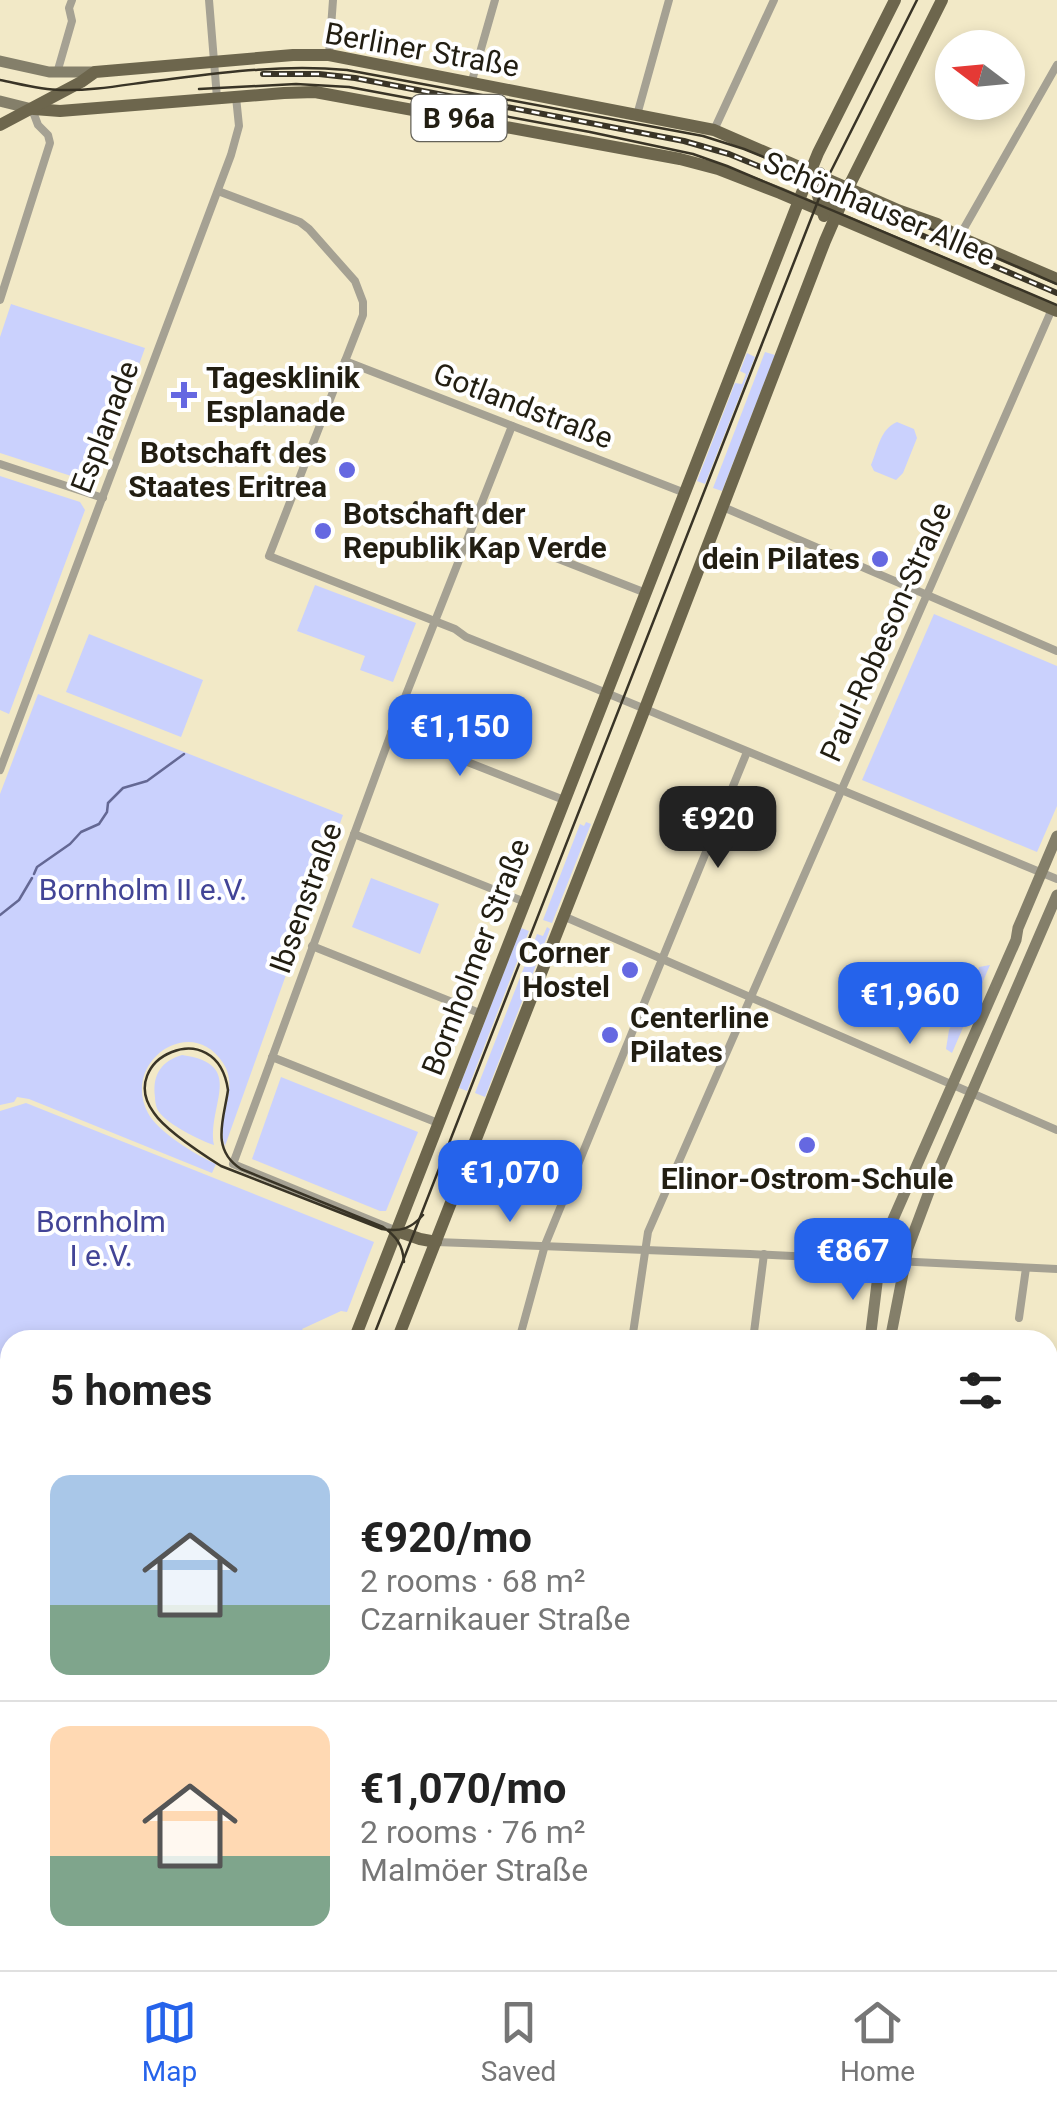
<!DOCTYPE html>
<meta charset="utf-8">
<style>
body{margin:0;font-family:Roboto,sans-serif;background:#f6f6f6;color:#222;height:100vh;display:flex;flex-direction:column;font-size:38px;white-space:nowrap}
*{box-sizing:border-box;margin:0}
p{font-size:32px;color:#767676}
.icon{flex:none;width:55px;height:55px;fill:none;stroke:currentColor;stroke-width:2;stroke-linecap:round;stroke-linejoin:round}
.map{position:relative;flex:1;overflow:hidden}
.details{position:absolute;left:0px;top:1330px;width:1058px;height:640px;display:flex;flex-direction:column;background:#fff;border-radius:30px 30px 0 0;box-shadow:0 5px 15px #0003}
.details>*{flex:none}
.needle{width:65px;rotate:286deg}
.controls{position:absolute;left:935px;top:30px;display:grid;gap:20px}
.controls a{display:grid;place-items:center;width:90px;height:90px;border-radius:50%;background:#fff;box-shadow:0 5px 15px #0003;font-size:50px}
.price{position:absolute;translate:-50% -85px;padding:0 22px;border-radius:20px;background:#2563eb;color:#fff;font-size:32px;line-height:65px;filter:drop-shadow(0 2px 5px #0008)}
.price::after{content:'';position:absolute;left:50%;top:60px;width:30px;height:22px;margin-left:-15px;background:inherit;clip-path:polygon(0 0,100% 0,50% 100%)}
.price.selected{background:#222;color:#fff}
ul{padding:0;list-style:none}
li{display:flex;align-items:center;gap:30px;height:250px;padding:0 50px}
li+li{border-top:2px solid #e0e0e0}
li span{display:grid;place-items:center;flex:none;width:280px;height:200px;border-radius:20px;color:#555}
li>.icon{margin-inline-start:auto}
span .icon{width:120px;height:120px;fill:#fffc;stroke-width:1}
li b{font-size:42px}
h2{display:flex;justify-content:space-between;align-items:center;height:120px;padding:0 50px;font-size:42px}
.tabs{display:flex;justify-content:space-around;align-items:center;height:140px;border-top:2px solid #e0e0e0;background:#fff;font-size:28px;color:#767676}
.tabs a{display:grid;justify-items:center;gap:5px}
.tabs .selected{color:#2563eb}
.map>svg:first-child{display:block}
.green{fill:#cad1fd}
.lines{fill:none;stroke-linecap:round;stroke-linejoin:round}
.stream{stroke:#646894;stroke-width:2.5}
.street{stroke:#a5a193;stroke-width:8}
.secondary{stroke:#847f6a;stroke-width:11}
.primary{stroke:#6d664d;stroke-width:12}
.tram{stroke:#393426;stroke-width:2.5}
.rail-casing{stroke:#393426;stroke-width:6}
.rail{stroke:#fff;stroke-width:2.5;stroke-dasharray:8;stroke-linecap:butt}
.poi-dot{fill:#6568e1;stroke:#fff;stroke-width:4}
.labels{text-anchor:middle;stroke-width:8;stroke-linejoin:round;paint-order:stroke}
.shield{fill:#fff;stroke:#646259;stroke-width:2.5}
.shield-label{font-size:28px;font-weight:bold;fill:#221e12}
.street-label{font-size:30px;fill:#221e12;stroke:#fff}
.poi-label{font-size:30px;font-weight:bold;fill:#221e12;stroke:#fff;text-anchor:start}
.park-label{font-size:30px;fill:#424496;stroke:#fff}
</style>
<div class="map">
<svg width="1057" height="1970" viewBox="0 0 1057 1970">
<rect width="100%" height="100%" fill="#f2e9c7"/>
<g class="green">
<polygon points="11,304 145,348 96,484 0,453 0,337"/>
<polygon points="765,352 775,355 722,491 713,488"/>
<polygon points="747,353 755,357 705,484 697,481 735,383 742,384 746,374 740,371"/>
<path d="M897 422 914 429 917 438 903 473 896 480 874 471 871 465C878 449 880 429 897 422Z"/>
<polygon points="0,476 80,502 85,510 9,714 0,710"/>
<polygon points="315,585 416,623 393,682 360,670 365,656 297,631"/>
<polygon points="934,614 1057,666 1057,806 1037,852 862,780"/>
<polygon points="89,634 203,680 181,737 66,692"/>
<path d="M38 694 343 815 225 1146C214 1118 241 1090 223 1063 191 1013 121 1062 148 1113 157 1131 197 1156 216 1164L212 1173 29 1099 17 1097 14 1102 0 1105V794Z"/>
<polygon points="586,822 591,824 552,923 543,920 580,824 584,826"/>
<polygon points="371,878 439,904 420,954 352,927"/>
<polygon points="547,927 550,929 485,1097 475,1093 537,934 543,936"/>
<polygon points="521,928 529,931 467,1091 459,1088"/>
<path d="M990 965 952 1053 946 1049 949 1030 953 1022C950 1000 962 1000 973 984 973 983 979 969 979 967Z"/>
<path d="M955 967 960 970 971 969 972 976C961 997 950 998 946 1024L942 1026 929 1011 928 1007 946 968Z"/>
<path d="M182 1055C247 1064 207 1105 214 1145 199 1140 169 1125 159 1112 156 1108 155 1101 155 1097 152 1074 162 1061 182 1055Z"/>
<polygon points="281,1077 418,1132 386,1211 380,1211 252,1159"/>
<polygon points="26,1103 374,1242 347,1312 341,1311 302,1329 309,1337 307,1340 10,1340 10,1536 0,1534 0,1111"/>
<polygon points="1057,1566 1057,1748 1048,1781 1048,1576"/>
<polygon points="0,1640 10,1641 10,1926 0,1931 0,1772 2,1771 0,1768"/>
<polygon points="154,1960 531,1960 529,1970 150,1970"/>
</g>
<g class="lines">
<g class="stream">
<polyline points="34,874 37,867 70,844 81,832 99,824 107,812 108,803 123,788 147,781 184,754"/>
<polyline points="0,915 19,900 32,878"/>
</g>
<g class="street">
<polyline points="209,0 217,98"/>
<polyline points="329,55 333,0"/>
<polyline points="57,73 72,21 69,8 72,0"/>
<polyline points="471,84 495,0"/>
<polyline points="637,115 669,0"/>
<polyline points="714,130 774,0"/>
<polyline points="218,191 300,222 309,229 355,281 363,302 363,315 269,556 455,629 466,637 587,685 1057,879"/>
<polyline points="959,237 1057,65"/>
<polyline points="0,300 50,143 48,135 38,125 32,109"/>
<polyline points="345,361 685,493"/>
<polyline points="0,464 103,498"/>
<polyline points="723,507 1057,651"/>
<polyline points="556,558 646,593"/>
<polyline points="391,732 564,800"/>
<polyline points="0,770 231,155 239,126 236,97"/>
<polyline points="354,834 525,902"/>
<polyline points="563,916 1057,1130"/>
<polyline points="312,946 482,1014"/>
<polyline points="272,1057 438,1123"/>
<polyline points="397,1231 233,1164 396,720 512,426"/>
<polyline points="436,1242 750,1254 1057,1269"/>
<polyline points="1019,1318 1026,1268"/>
<polyline points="519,1340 545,1245 747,752"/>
<polyline points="632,1340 648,1232 1052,309"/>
<polyline points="753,1340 764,1254"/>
<polyline points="548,1970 550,1965 557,1962 584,1970"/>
</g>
<g class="secondary">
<polyline points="0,61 49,72 95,72"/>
<polyline points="0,101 32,109"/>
<polyline points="870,1340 880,1259 891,1224 1016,940 1018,928 1057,836"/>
<polyline points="890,1340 908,1248 930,1189 1057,895"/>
<polyline points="797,1970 798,1960"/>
</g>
<g class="primary">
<polyline points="34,109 60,111 284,93 315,92 680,159 718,169 780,193 1057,311"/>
<polyline points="0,125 81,82 95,72 293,55 329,55 714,130 900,211 937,224 959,237 1057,279"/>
<polyline points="811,172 824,216"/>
<polyline points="820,173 835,218"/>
<polyline points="397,1231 420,1239 436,1242"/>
<polyline points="354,1340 805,185 818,153 895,0"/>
<polyline points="397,1340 639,724 825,241 848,188 942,0"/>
<polyline points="97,1970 101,1960"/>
<polyline points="133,1970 138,1960"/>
</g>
<g class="tram">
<path d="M0 80C20 84 41 90 61 90 92 91 123 85 154 81 219 73 280 64 347 70L703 136 744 149 783 165 1057 284"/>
<polyline points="199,89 296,84 349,87 590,132 693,154 727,166 1057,305"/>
<path d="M404 1262C403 1245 396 1236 383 1227L241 1169C210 1149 224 1119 228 1090 217 1012 114 1059 154 1113 166 1131 202 1154 221 1166L382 1229C400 1232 411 1229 423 1215"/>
<polyline points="372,1340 825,183 917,0"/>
<polyline points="1048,1572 1056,1563"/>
<polyline points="0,1603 10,1606"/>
<polyline points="0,1629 10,1631"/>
<polyline points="1048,1824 1057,1791"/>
<polyline points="882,1960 886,1970"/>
<polyline points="913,1960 917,1970"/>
<polyline points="950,1960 954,1970"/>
<polyline points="967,1960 969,1970"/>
<polyline points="112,1970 117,1960"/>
</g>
<defs>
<g id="rail">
<polyline points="263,74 319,74 355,78 684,141 729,154 785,177 1057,293"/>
<polyline points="412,513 416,504"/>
<polyline points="0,1544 10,1546"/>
<polyline points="1048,1552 1057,1546"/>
<polyline points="0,1577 10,1578"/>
<polyline points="1048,1886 1057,1844"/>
<polyline points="1048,1914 1057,1941"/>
<polyline points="987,1960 990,1970"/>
<polyline points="1004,1960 1006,1970"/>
<polyline points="1042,1960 1045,1970"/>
</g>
</defs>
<use href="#rail" class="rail-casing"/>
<use href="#rail" class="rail"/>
</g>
<g class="poi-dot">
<path d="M179 380h10v10h10v10h-10v10h-10v-10h-10v-10h10z"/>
<circle cx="347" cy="470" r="10"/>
<circle cx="323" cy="531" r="10"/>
<circle cx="880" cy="559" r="10"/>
<circle cx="630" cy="970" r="10"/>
<circle cx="610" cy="1035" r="10"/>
<circle cx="807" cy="1145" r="10"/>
</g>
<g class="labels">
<rect class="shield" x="411.5" y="95" width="95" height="46" rx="8"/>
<g class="shield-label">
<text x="459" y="128">B 96a</text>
</g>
<g class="street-label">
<text transform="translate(422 50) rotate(10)" y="10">Berliner Straße</text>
<text transform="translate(879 209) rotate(23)" y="10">Schönhauser Allee</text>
<text transform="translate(523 406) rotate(21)" y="10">Gotlandstraße</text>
<text transform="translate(105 427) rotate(-69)" y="10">Esplanade</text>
<text transform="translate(886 632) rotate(-66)" y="10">Paul-Robeson-Straße</text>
<text transform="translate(306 898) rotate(-70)" y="10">Ibsenstraße</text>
<text transform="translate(476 957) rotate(-69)" y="10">Bornholmer Straße</text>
</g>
<g class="poi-label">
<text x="206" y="388">Tagesklinik<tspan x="206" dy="34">Esplanade</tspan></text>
<text x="327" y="463" text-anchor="end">Botschaft des<tspan x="327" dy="34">Staates Eritrea</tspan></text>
<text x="343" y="524">Botschaft der<tspan x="343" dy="34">Republik Kap Verde</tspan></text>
<text x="860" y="569" text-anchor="end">dein Pilates</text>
<text x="610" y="963" text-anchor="end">Corner<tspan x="610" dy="34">Hostel</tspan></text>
<text x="630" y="1028">Centerline<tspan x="630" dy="34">Pilates</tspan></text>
<text x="807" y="1189" text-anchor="middle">Elinor-Ostrom-Schule</text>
</g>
<g class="park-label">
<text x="143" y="900">Bornholm II e.V.</text>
<text x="101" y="1232">Bornholm<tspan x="101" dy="34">I e.V.</tspan></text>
</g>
</g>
</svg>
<div class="controls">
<a><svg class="needle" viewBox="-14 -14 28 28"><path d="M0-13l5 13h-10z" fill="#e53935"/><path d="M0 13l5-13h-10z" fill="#767676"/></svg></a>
</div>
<b class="price" style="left:460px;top:779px">€1,150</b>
<b class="price selected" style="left:718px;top:871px">€920</b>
<b class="price" style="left:910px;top:1047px">€1,960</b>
<b class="price" style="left:510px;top:1225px">€1,070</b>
<b class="price" style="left:853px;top:1303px">€867</b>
<section class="details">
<h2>5 homes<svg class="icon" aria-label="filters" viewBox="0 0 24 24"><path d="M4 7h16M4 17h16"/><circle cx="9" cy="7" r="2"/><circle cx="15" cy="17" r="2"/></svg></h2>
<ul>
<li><span style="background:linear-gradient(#a9c7e8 65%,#7fa58c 0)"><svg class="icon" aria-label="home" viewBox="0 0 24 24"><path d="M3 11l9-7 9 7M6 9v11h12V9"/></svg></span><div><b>€920/mo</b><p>2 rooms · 68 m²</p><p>Czarnikauer Straße</p></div></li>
<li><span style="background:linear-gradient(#ffd9b3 65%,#7fa58c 0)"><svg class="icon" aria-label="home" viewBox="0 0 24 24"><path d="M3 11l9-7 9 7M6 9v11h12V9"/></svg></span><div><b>€1,070/mo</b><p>2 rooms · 76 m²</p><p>Malmöer Straße</p></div></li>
</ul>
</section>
</div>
<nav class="tabs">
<a class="selected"><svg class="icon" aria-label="map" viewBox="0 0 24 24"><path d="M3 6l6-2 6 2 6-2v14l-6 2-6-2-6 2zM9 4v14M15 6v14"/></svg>Map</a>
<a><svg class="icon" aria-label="saved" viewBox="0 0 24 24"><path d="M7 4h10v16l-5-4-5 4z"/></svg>Saved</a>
<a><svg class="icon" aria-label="home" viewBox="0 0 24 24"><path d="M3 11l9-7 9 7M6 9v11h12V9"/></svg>Home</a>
</nav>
